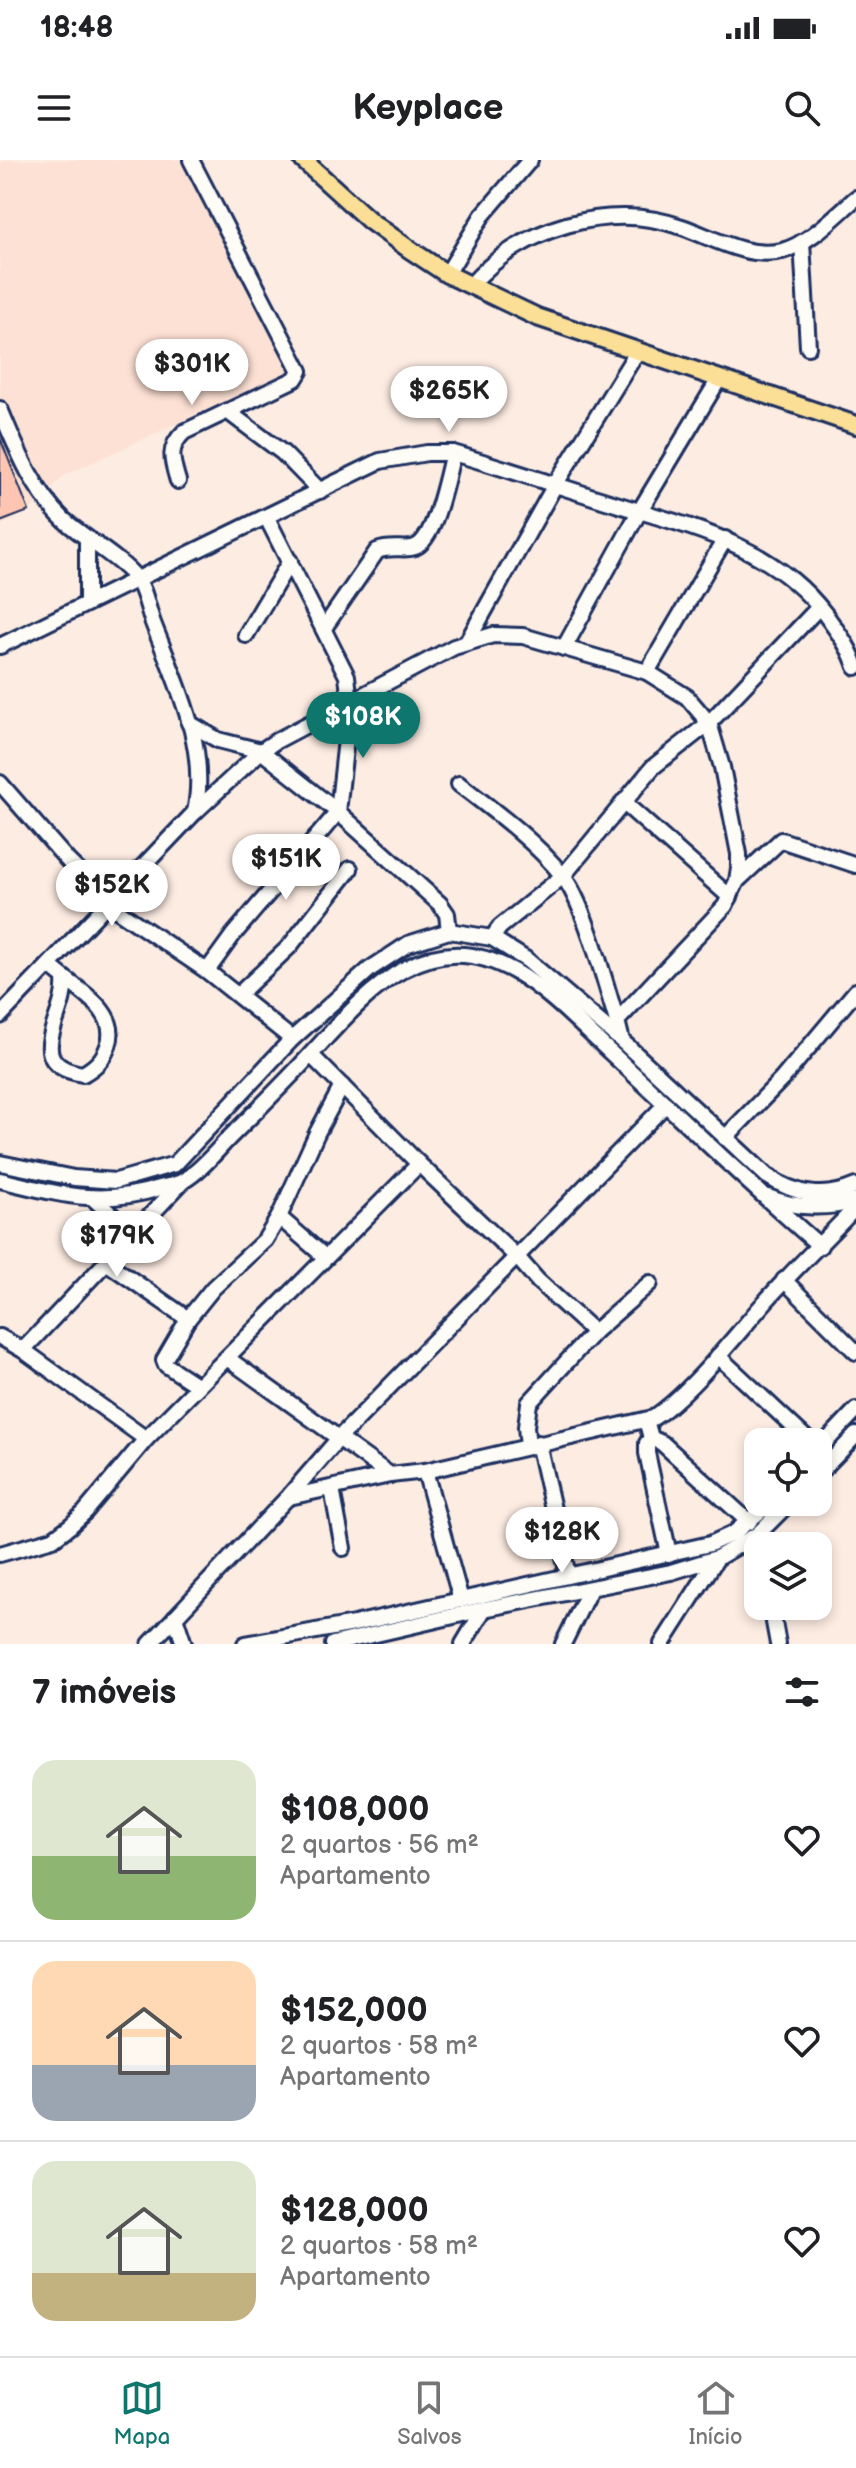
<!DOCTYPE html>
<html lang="pt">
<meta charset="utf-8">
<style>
body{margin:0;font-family:"Balsamiq Sans",sans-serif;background:#f6f6f6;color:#202124;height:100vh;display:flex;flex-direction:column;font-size:30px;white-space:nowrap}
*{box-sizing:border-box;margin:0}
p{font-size:26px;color:#757577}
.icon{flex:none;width:44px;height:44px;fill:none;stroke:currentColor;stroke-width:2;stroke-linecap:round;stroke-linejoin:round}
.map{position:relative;height:1484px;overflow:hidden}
.sheet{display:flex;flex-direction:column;background:#fff;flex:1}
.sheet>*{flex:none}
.controls{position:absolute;left:744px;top:1268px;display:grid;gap:16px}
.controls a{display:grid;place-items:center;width:88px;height:88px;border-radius:16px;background:#fff;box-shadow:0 4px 12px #0003;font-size:40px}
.price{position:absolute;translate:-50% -68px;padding:0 18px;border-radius:28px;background:#fff;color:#222;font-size:26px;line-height:52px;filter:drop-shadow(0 2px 4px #0008)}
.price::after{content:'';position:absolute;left:50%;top:48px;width:24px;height:18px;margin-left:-12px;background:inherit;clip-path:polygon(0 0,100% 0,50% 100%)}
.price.on{background:#0f766e;color:#fff}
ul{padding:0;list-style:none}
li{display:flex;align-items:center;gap:24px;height:200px;padding:0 32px}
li+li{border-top:2px solid #e0e0e0}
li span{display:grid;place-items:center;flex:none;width:224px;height:160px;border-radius:24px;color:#555}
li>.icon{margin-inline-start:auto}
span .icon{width:96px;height:96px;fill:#fffc;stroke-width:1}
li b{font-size:34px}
h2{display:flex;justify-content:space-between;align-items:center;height:96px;padding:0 32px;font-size:34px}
.status{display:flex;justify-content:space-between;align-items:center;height:56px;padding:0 40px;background:#fff;direction:ltr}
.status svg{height:22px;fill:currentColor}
header{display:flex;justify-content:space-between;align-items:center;height:104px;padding:0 32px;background:#fff;font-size:36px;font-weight:700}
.menu{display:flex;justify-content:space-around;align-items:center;height:112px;border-top:2px solid #e0e0e0;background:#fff;font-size:22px;color:#757577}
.menu a{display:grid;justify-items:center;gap:4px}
.menu .on{color:#0f766e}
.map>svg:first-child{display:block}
.built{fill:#fde1d4}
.building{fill:#fec6b2;stroke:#1b2f5e;stroke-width:2}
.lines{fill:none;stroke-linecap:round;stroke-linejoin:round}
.minor-casing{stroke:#1b2f5e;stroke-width:20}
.major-casing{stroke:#1b2f5e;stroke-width:22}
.minor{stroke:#fdfcf7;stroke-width:14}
.major{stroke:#fbdf96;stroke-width:16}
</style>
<div class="status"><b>18:48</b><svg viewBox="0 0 49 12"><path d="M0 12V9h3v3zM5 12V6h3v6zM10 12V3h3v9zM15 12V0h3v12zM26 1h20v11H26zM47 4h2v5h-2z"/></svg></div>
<header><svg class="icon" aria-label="menu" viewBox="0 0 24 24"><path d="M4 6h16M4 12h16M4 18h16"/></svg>Keyplace<svg class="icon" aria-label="search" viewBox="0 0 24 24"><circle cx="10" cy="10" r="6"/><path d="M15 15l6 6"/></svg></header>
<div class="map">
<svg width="856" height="1484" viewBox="0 0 856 1484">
<rect width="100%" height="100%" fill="#fdece2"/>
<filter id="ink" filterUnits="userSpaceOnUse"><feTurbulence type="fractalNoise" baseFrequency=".0125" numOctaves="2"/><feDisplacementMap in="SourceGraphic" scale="16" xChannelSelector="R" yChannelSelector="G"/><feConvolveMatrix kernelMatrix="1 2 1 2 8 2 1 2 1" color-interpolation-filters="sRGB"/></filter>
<g filter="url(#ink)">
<polygon class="built" points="6,0 196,0 301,206 65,315 29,351 0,366 0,4"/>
<polygon class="building" points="0,278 29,351 0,362"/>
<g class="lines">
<defs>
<g id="minor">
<polyline points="802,82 808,187"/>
<polyline points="447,114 482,56 530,0"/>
<path d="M471 125C521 67 609 41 682 67 714 78 747 99 782 91 809 84 835 56 856 38"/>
<path d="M0 249C17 289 32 329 64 360 84 378 121 399 136 418 145 429 148 450 153 463 176 523 209 587 195 652"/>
<polyline points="227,251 283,293 320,331"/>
<path d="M178 321C172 301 167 288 184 272L295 219 300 211 191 0"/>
<polyline points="87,380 87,442"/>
<path d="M324 468 377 391C392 385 405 391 415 387 436 379 447 314 453 293"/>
<polyline points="246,475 290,401"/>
<polyline points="467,482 555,325 637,192"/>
<path d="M0 486 380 301 427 293H453C504 308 555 325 606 341 686 366 771 383 825 454 837 471 850 487 856 507"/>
<polyline points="564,488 639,352 719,219"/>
<polyline points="647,512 725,379"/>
<polyline points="189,563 218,580 261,591 338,652 440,744 447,754 449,771"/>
<polyline points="0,623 69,702 93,725 108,744 207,811 292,879"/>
<path d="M459 624C494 651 534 680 562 715 585 743 605 824 617 861"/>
<polyline points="623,642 730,737"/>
<polyline points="737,721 781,680 856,705"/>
<polyline points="492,778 500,767 563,716 653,607 709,563 819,447"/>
<path d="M50 806C72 828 122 849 108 886 103 900 95 907 83 914 19 904 68 856 64 820"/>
<polyline points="207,811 233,775 338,652 350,543 347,516 267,358"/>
<polyline points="238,835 289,787 350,709"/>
<polyline points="0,856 195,652 261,591 276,581 454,487 493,475 523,476 647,512 687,537 709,563 722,607 739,694 739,708 737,721 725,746 617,861 622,881"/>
<polyline points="311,895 419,1004 518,1098 538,1121 594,1172 529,1243 526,1267 528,1286"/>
<polyline points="725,978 782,919 856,831"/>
<path d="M0 1003 74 1018 116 1021 175 1004 292 879 370 809 408 784 449 771 492 778 527 800 622 881 767 1016C796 1035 824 1040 856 1026"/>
<path d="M0 1020C60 1034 98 1047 160 1028 167 1026 177 1025 183 1021 199 1012 215 993 227 980 256 951 285 923 312 893 367 833 426 762 514 811 548 830 583 867 611 893 681 958 748 1024 820 1086"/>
<path d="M768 1037C795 1049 828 1049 856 1041"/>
<polyline points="95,1040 115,1058 123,1085"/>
<polyline points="325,1097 279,1057 317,973 342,926"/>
<polyline points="106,1102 188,1159 164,1200 166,1205 198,1226"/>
<polyline points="784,1120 856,1192"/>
<polyline points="188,1159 213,1128 265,1080 279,1057"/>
<polyline points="594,1172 650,1123"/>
<polyline points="0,1177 23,1190 146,1279"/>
<polyline points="23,1190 182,1022"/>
<polyline points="718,1196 810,1282"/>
<polyline points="227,1198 390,1315"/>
<polyline points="646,1260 651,1278 647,1283 647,1293 669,1394"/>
<polyline points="651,1278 662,1283 749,1362"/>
<polyline points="538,1283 568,1415"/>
<polyline points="818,1290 856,1250"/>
<polyline points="425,1311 461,1440"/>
<polyline points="818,1314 856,1275"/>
<polyline points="332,1329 343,1388"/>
<path d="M289 1337 390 1315 425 1311 653 1258C690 1234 735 1176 765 1142 794 1109 826 1079 856 1047"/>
<polyline points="0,1394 53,1379 70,1366 85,1352 146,1279 419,1004"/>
<polyline points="771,1446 778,1484"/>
<polyline points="175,1457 184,1484"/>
<polyline points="150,1484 288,1337 340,1277 666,944"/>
<polyline points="245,1484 354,1464 710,1384 734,1373 771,1342"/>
<polyline points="333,1484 484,1449 671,1412 717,1398 758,1374 790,1342"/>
<polyline points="463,1484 484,1449"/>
<polyline points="563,1484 590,1429"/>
<polyline points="662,1484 717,1398"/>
</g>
<polyline id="major" points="303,0 370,61 409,89 447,114 537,157 856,265"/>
</defs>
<use href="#minor" class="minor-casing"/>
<use href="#major" class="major-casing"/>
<use href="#minor" class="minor"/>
<use href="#major" class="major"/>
</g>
</g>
</svg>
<div class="controls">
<a><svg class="icon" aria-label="locate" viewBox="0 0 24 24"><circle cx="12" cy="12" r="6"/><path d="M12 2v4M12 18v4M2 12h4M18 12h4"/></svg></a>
<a><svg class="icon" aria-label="layers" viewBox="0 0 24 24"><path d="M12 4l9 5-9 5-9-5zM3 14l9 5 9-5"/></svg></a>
</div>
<b class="price" style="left:192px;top:247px">$301K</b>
<b class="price" style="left:449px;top:274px">$265K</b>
<b class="price on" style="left:363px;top:600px">$108K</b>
<b class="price" style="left:286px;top:742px">$151K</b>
<b class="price" style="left:112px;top:768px">$152K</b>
<b class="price" style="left:117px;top:1119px">$179K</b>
<b class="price" style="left:562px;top:1415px">$128K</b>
</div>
<section class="sheet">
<h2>7 imóveis<svg class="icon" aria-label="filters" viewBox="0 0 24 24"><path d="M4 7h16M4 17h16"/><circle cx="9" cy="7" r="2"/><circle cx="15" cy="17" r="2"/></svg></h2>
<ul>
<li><span style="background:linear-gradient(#dfe7d0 60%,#8fb573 0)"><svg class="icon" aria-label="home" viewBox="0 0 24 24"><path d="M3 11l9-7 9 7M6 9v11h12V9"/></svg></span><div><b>$108,000</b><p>2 quartos · 56 m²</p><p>Apartamento</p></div><svg class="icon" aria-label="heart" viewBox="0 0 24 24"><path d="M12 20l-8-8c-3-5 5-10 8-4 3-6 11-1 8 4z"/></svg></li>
<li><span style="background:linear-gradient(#ffd9b3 65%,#9aa5b1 0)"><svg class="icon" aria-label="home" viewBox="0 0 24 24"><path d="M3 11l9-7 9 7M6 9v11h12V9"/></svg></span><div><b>$152,000</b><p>2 quartos · 58 m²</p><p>Apartamento</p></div><svg class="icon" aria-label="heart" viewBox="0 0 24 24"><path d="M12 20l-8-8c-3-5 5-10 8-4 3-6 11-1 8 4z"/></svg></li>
<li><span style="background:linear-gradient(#dfe7d0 70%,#c2b280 0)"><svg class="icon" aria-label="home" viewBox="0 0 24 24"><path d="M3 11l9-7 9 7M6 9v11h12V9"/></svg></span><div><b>$128,000</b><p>2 quartos · 58 m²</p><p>Apartamento</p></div><svg class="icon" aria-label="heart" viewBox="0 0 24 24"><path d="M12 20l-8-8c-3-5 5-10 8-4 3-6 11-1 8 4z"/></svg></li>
</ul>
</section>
<nav class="menu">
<a class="on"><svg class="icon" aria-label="map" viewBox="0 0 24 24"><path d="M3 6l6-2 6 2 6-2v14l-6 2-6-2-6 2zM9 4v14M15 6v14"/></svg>Mapa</a>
<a><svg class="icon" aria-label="saved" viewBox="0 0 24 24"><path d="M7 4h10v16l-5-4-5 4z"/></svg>Salvos</a>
<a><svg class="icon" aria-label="home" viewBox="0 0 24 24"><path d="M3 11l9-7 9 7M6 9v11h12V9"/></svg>Início</a>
</nav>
